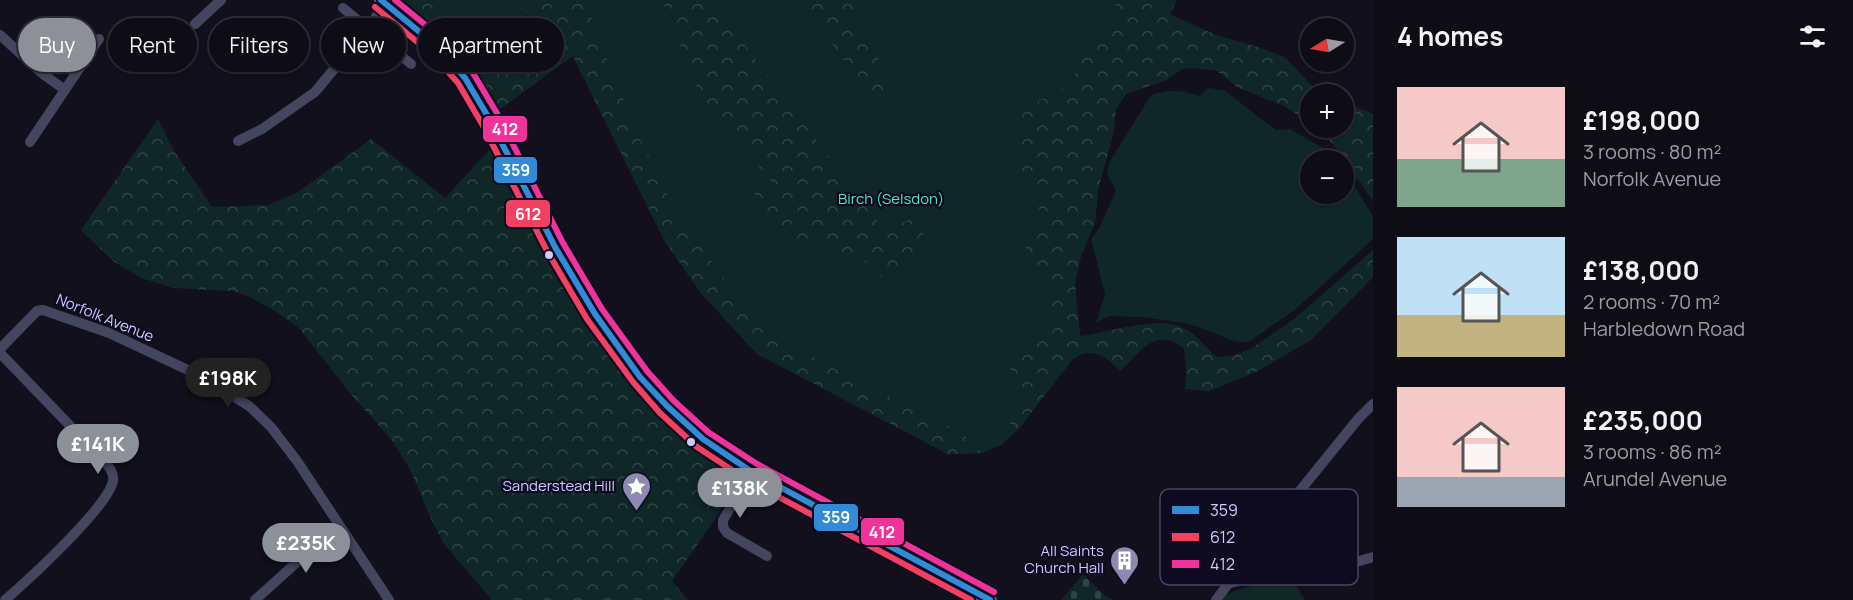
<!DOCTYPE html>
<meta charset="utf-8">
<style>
body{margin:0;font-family:Manrope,sans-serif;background:#1c1a22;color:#f1f3f6;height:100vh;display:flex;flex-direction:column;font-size:22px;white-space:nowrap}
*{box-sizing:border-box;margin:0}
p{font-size:20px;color:#9b9ba0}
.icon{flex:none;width:33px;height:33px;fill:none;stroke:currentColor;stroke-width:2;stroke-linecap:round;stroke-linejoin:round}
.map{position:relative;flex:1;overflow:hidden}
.side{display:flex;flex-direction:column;background:#0e0c15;width:480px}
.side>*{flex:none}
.hud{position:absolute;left:18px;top:18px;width:570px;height:54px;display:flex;gap:12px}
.needle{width:39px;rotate:259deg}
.tools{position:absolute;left:1300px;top:18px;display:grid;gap:12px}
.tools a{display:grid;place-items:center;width:54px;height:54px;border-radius:50%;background:#0e0c15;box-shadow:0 2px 4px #0004,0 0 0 2px #2e2c34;font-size:30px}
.price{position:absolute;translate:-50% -51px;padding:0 14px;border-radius:21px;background:#8c9099;color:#fff;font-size:20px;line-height:39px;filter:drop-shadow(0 2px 3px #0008)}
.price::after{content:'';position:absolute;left:50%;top:36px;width:18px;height:14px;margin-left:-9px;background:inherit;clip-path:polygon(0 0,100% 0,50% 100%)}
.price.selected{background:#222;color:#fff}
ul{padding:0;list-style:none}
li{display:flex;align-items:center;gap:18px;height:150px;padding:0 24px}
li span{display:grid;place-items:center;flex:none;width:168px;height:120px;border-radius:0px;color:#555}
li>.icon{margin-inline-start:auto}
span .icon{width:72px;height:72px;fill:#fffc;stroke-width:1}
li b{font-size:26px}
h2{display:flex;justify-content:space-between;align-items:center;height:72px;padding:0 24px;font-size:26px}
.tag{padding:0 21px;border-radius:27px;background:#0e0c15;box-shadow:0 2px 4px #0004,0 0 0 2px #2e2c34;font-size:21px;line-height:54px}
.tag.selected{background:#8c9099;color:#fff}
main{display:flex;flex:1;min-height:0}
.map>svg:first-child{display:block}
.green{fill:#0f2727}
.forest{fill:url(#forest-crowns)}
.cemetery{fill:url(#cemetery-stones)}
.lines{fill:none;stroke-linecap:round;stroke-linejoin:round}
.minor{stroke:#44455e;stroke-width:10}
.major{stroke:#594e6f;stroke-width:14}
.bus-1-casing{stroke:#0e0b21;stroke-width:10}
.bus-2-casing{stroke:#0e0b21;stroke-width:10}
.bus-3-casing{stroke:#0e0b21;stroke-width:10}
.bus-1{stroke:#338bd7;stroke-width:6}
.bus-2{stroke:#f24062;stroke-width:6}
.bus-3{stroke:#ef339a;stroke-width:6}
.bus-dot{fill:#cecbff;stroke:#0e0b21;stroke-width:2}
.labels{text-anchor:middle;stroke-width:4.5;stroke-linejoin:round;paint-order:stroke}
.park-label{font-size:15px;fill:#4fe8b9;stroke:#0e0b21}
.street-label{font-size:15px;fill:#cecbff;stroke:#0e0b21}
.poi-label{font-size:15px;fill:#cecbff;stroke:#0e0b21;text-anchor:end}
.key{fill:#0e0b21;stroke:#484564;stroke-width:1.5}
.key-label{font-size:16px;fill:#cecbff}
.line-badge{stroke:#0e0b21;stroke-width:2}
.badge-label{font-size:16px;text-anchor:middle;font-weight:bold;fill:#fff}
</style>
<main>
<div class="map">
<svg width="1373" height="600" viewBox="0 0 1373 600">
<defs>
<pattern id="forest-crowns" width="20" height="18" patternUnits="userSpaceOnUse" patternTransform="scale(1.5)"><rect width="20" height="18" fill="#0f2727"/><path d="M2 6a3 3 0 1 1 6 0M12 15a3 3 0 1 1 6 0" fill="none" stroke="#314547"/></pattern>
<pattern id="cemetery-stones" width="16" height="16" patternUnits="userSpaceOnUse" patternTransform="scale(1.5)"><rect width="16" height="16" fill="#0f2727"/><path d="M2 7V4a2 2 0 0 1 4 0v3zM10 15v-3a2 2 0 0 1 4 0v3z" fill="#314547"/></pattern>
</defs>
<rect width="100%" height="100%" fill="#12101c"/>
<g class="green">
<polygon points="431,0 524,0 509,51 464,28"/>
<polygon points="532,0 1177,0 1116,110 1113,135 1098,190 1095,223 1081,255 1075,284 1080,336 1072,360 1017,431 1001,445 982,453 948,454 757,354 701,293 664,240 573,57"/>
<path d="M1208 88 1224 90 1276 130 1290 129 1335 155 1339 160H1311V194H1344V169L1373 216V239L1295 310 1247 343 1234 341 1190 324 1143 317 1108 316 1096 323 1105 294 1091 239 1099 228 1116 191 1107 173 1109 163 1151 95C1169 89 1181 90 1199 96Z"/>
<path d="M1292 578 1305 600H1223L1226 594C1248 586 1269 581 1292 578Z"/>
</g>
<g class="forest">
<polygon points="396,0 431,0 464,28 509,51 524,0 586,0 601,45 641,141 677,214 730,287 774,335 869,388 936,418 967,438 982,453 948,454 757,354 701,293 664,240 573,56 496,112 475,72 448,41"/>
<polygon points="662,0 711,0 885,231 915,217 931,250 890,284 857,255 796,242 765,224 754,192 777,187 705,107"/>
<polygon points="801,0 855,0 859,35 878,58 886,73 888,87 877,93 865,90"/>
<path d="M1116 0H1177L1170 14 1216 35 1261 48 1286 58 1316 90 1327 94H1311V124L1284 106 1237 87 1217 71 1193 68 1182 69 1167 80 1126 94 1116 110 1113 135 1098 190 1095 223 1081 255 1075 284 1080 336C1108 333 1162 314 1185 329 1197 335 1207 348 1216 357L1233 356 1252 348 1294 319 1373 250V277L1311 340 1256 372 1209 391 1185 389 1186 369 1184 349C1156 325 1140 352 1121 371 1104 357 1094 345 1072 360L1017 431 1009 422C1012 415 1018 406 1019 399 1022 386 1008 369 1005 356L1011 353 1029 352 1054 330 1048 309 1051 292 1045 272 1033 266 1025 246 1028 234 1036 226 1040 211 1032 195 1022 183 1016 148 1020 117 1031 105 1068 86 1079 67 1082 46 1106 36 1115 18Z"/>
<polygon points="1344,102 1373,114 1373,201 1333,144 1315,128 1344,128"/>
<polygon points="158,119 174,151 212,207 268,205 298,192 371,139 445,198 492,147 554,269 616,365 662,415 694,445 719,464 741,478 713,522 672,581 688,600 492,600 444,544 431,519 410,469 391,439 354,398 299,328 278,313 250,297 233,291 174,288 141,278 113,261 81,230"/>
</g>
<polygon class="cemetery" points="1083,574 1103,594 1114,600 1061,600"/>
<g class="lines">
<g class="minor">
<polyline points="343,8 411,64"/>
<polyline points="195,24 221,0"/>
<polyline points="0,35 43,74 65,90"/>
<polyline points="238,141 262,129 315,92 368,28 385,4"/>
<polyline points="30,142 99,39"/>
<polyline points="0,349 37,311 43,310 109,333 205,378 249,406 271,427 297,461 389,600"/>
<path d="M0 353 104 461C110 467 114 473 113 481 108 507 27 581 5 600"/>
<polyline points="752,472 723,520 723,527 727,533 767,556"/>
<polyline points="1252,550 1264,574"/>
<polyline points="1227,584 1264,574 1332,569 1373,557"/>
<polyline points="255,600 338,525"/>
<polyline points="1216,600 1273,524 1358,419 1373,404"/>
</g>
<path class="major" d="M381 0C406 21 435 41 456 66 481 96 500 142 518 177 568 272 613 362 696 434 713 449 733 460 752 472L990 600"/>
<defs>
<polyline id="bus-1" points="381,0 439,48 465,78 490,120 555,247 595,314 640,377 667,406 703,439 752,472 990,600"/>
<polyline id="bus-2" points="375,7 433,55 458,83 482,124 547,251 587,319 633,382 660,413 697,447 747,480 971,600"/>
<polyline id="bus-3" points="395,0 445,41 473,73 498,115 563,243 602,309 647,371 673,400 708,432 757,464 994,592"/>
</defs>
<use href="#bus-1" class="bus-1-casing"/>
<use href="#bus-2" class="bus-2-casing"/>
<use href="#bus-3" class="bus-3-casing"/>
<use href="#bus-1" class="bus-1"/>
<use href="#bus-2" class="bus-2"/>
<use href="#bus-3" class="bus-3"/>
</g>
<defs>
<symbol id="sight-pin" viewBox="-11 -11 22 30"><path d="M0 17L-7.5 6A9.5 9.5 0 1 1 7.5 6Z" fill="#8c8ab0" stroke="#0e0b21"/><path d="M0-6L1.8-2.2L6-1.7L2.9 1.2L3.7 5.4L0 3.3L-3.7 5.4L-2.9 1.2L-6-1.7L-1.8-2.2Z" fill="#fff"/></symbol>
<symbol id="building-pin" viewBox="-11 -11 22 30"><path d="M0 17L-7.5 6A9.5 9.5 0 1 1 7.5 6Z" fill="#8c8ab0" stroke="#0e0b21"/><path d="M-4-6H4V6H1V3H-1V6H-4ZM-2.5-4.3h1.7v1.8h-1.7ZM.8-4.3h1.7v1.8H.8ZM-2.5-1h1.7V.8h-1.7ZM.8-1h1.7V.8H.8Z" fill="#fff"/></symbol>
</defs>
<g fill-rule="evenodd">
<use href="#sight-pin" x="620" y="470" width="33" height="45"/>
<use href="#building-pin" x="1108" y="544" width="33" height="45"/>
</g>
<g class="bus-dot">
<circle cx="549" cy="255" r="5"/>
<circle cx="691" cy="442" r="5"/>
</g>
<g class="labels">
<g class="park-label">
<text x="891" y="204">Birch (Selsdon)</text>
</g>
<g class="street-label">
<text transform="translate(105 318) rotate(22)" y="5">Norfolk Avenue</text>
</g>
<g class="poi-label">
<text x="615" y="491">Sanderstead Hill</text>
<text x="1104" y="556">All Saints<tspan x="1104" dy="17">Church Hall</tspan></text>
</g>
</g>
<rect x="1160" y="489" width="198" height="96" rx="9" class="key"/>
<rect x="1172" y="506" width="27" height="8" fill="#338bd7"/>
<rect x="1172" y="533" width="27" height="8" fill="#f24062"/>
<rect x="1172" y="560" width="27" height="8" fill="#ef339a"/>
<g class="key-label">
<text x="1210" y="516">359</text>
<text x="1210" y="543">612</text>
<text x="1210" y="570">412</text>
</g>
<g class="line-badge">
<rect x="482" y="115" width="46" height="28" rx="6" fill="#ef339a"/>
<rect x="493" y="156" width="45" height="28" rx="6" fill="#338bd7"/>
<rect x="505" y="199" width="46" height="29" rx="6" fill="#f24062"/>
<rect x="813" y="503" width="46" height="29" rx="6" fill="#338bd7"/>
<rect x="860" y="517" width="45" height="29" rx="6" fill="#ef339a"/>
</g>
<g class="badge-label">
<text x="505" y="135">412</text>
<text x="516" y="176">359</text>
<text x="528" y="220">612</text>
<text x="836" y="523">359</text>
<text x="882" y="538">412</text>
</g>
</svg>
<div class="tools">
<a><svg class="needle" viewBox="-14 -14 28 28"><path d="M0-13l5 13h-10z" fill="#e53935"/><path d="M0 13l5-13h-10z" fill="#9b9ba0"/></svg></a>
<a>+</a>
<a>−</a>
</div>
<b class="price selected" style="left:228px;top:409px">£198K</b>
<b class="price" style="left:98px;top:475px">£141K</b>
<b class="price" style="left:740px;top:519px">£138K</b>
<b class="price" style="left:306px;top:574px">£235K</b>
<div class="hud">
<a class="tag selected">Buy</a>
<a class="tag">Rent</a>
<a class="tag">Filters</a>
<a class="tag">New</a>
<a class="tag">Apartment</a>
</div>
</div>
<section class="side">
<h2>4 homes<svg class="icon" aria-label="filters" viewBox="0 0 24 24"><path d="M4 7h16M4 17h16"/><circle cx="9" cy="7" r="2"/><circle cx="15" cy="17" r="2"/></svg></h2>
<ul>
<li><span style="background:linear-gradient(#f6c9c9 60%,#7fa58c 0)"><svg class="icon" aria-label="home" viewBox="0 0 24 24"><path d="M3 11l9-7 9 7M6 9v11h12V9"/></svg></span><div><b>£198,000</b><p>3 rooms · 80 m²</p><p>Norfolk Avenue</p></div></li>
<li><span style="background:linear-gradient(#bfe0f5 65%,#c2b280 0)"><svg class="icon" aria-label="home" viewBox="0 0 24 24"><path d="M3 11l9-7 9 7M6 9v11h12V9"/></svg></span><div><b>£138,000</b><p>2 rooms · 70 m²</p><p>Harbledown Road</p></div></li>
<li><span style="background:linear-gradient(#f6c9c9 75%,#9aa5b1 0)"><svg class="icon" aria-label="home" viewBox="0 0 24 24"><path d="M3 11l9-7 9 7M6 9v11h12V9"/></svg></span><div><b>£235,000</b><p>3 rooms · 86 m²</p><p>Arundel Avenue</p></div></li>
</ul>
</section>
</main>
